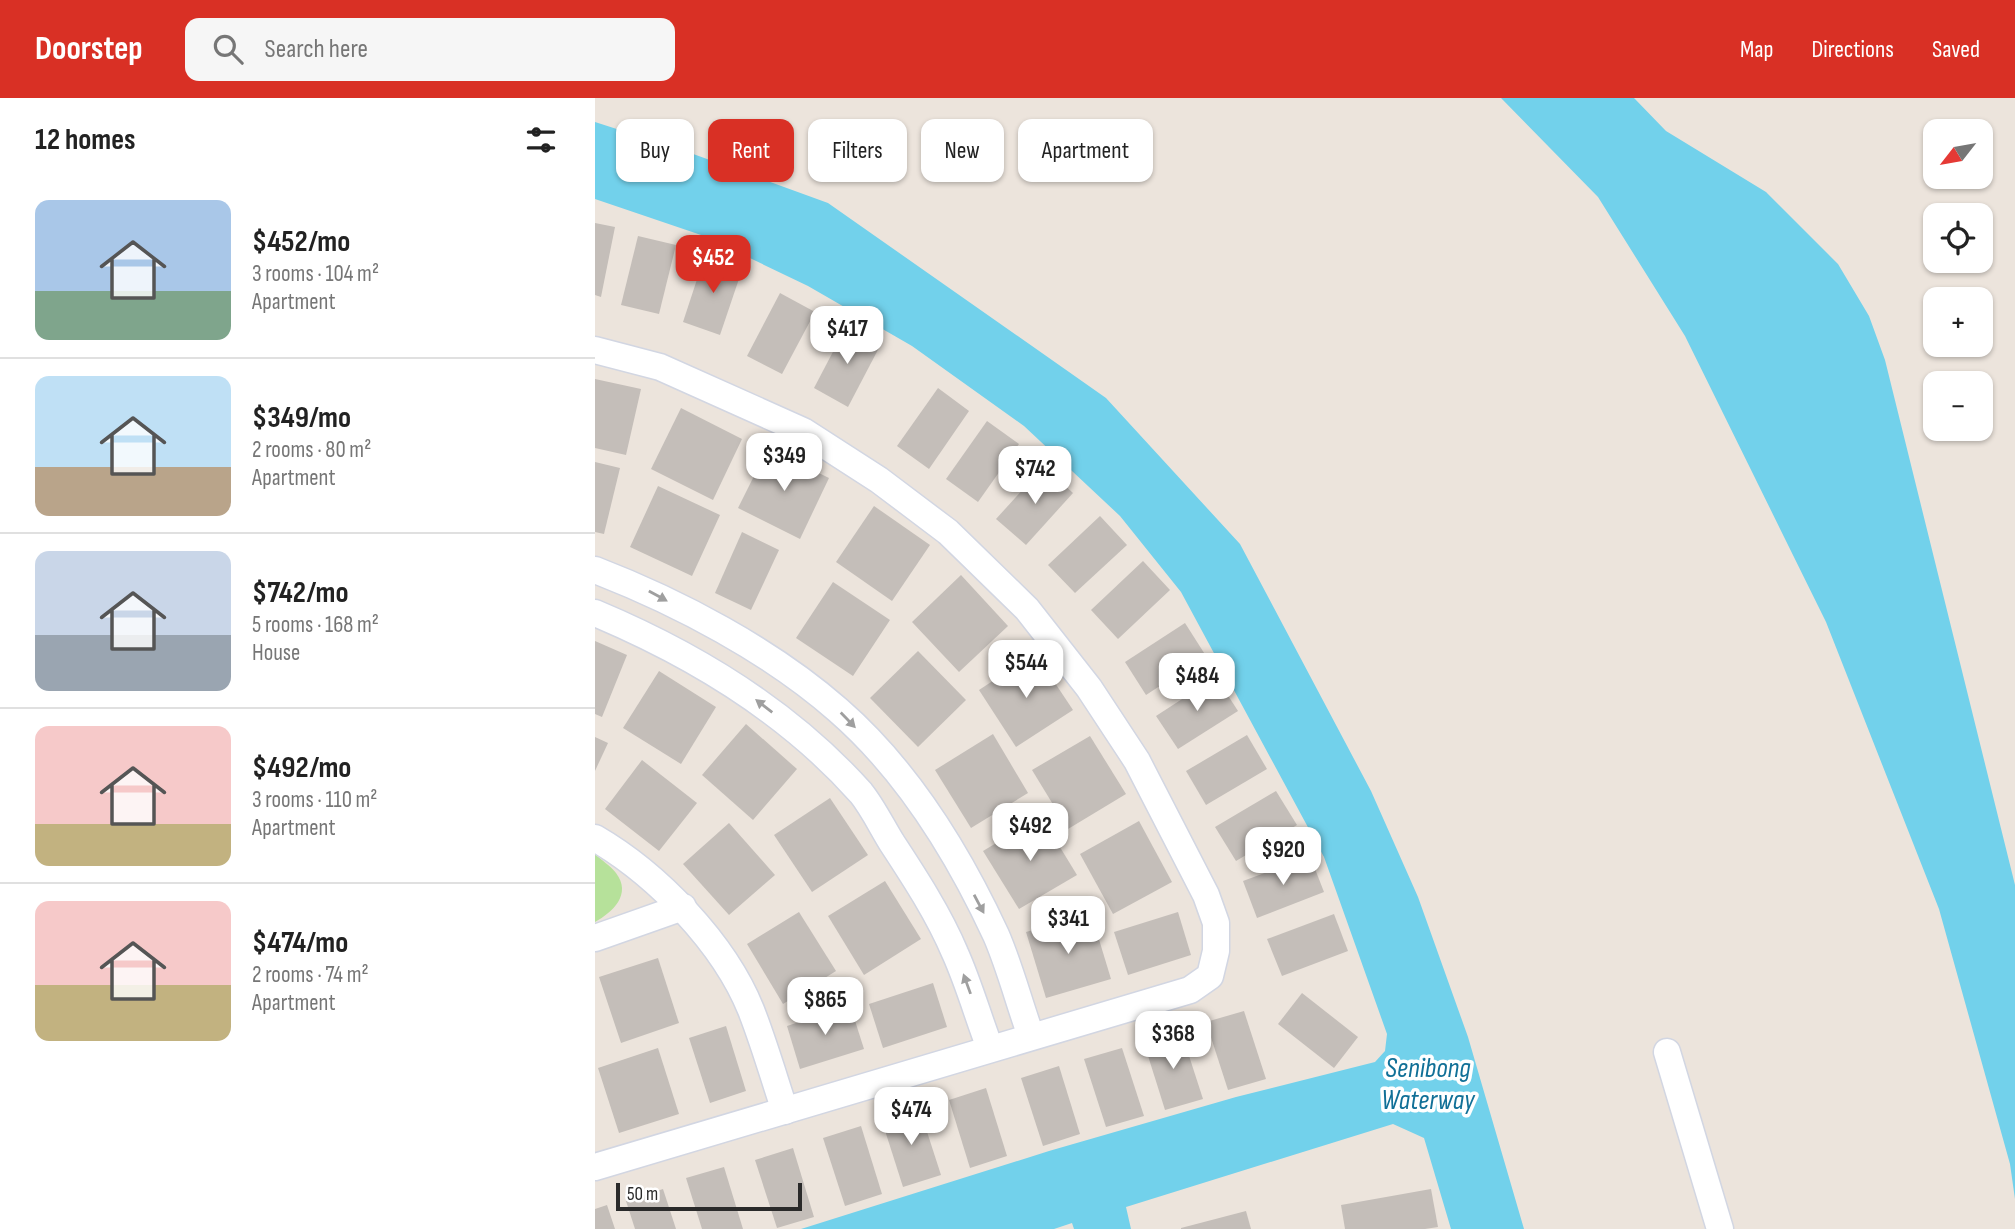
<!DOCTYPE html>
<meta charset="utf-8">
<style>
body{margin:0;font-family:"Sofia Sans Condensed",sans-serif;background:#f6f6f6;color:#222;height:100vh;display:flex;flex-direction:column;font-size:26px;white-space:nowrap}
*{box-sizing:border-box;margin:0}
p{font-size:23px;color:#767676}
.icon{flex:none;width:38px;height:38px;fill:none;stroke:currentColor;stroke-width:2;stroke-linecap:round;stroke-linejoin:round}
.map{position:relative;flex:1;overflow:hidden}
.drawer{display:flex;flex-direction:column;background:#fff;width:595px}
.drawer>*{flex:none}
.top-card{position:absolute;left:21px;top:21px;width:665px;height:63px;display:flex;gap:14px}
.needle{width:46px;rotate:239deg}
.controls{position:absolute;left:1328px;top:21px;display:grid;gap:14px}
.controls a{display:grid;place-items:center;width:70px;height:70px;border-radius:14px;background:#fff;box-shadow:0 2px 5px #0004;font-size:35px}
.scale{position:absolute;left:21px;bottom:18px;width:186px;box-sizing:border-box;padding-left:7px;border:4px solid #2a2a2a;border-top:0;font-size:19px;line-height:24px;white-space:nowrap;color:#2a2a2a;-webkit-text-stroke:5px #fff;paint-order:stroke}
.price{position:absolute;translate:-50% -60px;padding:0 16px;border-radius:14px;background:#fff;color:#222;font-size:23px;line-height:46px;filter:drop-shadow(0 2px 4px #0008)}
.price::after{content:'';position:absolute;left:50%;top:42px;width:21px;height:16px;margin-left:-10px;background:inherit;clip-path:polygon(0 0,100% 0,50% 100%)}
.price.active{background:#d93025;color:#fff}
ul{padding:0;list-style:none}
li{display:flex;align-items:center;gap:21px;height:175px;padding:0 35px}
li+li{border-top:2px solid #e0e0e0}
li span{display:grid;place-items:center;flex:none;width:196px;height:140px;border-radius:14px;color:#555}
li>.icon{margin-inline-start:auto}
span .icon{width:84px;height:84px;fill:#fffc;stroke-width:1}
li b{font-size:30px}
h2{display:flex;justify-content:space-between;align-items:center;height:84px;padding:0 35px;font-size:30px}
.tag{padding:0 24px;border-radius:14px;background:#fff;box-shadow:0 2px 5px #0004;font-size:24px;line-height:63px}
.tag.active{background:#d93025;color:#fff}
header{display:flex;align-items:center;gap:42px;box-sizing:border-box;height:98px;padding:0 35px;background:#d93025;color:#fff}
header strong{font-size:33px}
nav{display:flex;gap:38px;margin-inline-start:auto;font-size:24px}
.search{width:490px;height:63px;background:#f6f6f6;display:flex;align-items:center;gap:18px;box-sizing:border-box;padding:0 24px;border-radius:14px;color:#767676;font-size:26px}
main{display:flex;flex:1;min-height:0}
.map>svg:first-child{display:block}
.green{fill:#b6e19a}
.water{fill:#72d1eb}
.building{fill:#c4beb9}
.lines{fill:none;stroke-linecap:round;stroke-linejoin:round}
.street-casing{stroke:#d2d6e2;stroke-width:29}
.street{stroke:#fff;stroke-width:26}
.oneway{fill:#9f9f9f}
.labels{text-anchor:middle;stroke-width:7;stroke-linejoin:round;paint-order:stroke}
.water-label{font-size:28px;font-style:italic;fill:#117097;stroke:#fff}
</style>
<header>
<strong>Doorstep</strong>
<div class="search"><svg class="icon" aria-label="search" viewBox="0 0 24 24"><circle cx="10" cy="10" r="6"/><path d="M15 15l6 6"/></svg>Search here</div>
<nav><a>Map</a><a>Directions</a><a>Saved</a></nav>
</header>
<main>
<section class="drawer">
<h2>12 homes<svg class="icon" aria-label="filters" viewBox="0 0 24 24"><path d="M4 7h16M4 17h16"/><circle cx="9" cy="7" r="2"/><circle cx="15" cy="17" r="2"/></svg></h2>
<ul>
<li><span style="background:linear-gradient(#a9c7e8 65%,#7fa58c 0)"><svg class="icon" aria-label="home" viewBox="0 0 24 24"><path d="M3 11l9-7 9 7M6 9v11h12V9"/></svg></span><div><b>$452/mo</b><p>3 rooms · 104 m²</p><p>Apartment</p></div></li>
<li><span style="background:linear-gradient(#bfe0f5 65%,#b9a48a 0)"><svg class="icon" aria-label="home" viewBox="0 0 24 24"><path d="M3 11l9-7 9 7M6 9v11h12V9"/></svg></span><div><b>$349/mo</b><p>2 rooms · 80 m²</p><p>Apartment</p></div></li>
<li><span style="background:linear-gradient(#c9d6e8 60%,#9aa5b1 0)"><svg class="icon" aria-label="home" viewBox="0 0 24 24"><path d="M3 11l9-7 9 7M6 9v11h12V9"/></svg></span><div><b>$742/mo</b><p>5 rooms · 168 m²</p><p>House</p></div></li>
<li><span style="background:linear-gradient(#f6c9c9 70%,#c2b280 0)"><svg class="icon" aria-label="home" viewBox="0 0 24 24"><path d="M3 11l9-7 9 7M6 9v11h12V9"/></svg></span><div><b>$492/mo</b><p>3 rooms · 110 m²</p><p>Apartment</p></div></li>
<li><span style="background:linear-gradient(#f6c9c9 60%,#c2b280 0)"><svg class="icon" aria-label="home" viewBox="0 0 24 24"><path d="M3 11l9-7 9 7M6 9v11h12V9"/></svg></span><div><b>$474/mo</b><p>2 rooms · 74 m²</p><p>Apartment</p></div></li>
</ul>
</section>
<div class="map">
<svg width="1420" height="1131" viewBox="0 0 1420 1131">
<rect width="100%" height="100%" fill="#ece4dc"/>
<path class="green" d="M0 756C6 762 16 768 21 775 37 796 18 814 0 824Z"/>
<g class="water">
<polygon points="906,0 1039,0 1071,33 1171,94 1243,166 1274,218 1290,262 1420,787 1420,1101 1415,1066 1344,811 1231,524 1090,238 1003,99"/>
<polygon points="0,24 90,53 233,105 511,300 645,446 776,693 823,799 873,939 929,1131 856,1131 829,1040 798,1026 531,1109 536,1131 479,1131 477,1125 459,1131 206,1131 454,1053 641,999 780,964 790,953 792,936 729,759 586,494 525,418 429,328 317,248 213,188 109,138 0,101"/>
</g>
<g class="building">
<polygon points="0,125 20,129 6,199 0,197"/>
<polygon points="43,138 81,147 64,216 26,207"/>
<polygon points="110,157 148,169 125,237 88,224"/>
<polygon points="185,195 220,214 187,276 152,258"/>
<polygon points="252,227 286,246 253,309 219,290"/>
<polygon points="0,281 46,291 31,357 0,350"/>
<polygon points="343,290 374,313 334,371 302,348"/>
<polygon points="86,310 147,341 118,402 56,371"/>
<polygon points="392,323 424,346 383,404 351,381"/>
<polygon points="173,350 234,380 205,441 143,410"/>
<polygon points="0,364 25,370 9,436 0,434"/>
<polygon points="449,368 478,395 431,447 401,421"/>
<polygon points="63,388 125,417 97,478 35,449"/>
<polygon points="279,408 335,447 297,503 241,464"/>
<polygon points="505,418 532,447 480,495 453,467"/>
<polygon points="147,434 184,452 156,512 120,495"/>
<polygon points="548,463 575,492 523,541 496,512"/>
<polygon points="366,477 413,528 364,574 317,524"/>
<polygon points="238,484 295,522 258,578 201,540"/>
<polygon points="590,525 611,558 551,597 530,564"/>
<polygon points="0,543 32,557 7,619 0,616"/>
<polygon points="323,553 371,602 323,649 275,600"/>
<polygon points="440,555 478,612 421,649 384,592"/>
<polygon points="64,573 121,609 86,666 28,630"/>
<polygon points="621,579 643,613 583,651 561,618"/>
<polygon points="151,626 202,671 158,722 107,677"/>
<polygon points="398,636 433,695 376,730 340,672"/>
<polygon points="652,637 672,671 611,707 591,673"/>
<polygon points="495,638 531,696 473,731 437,672"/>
<polygon points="0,639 13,645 0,673"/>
<polygon points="47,662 102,705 64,753 10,711"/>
<polygon points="681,693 702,727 641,763 620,729"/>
<polygon points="235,700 273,757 217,794 179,737"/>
<polygon points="446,718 482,777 424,811 388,753"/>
<polygon points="544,723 577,784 518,816 485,756"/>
<polygon points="134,725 180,777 134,817 88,766"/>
<polygon points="715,758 729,794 662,820 648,783"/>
<polygon points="290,783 326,841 269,877 233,818"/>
<polygon points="204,814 241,873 188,906 152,846"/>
<polygon points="583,814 596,857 533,877 519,834"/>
<polygon points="496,815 516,881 451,900 431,834"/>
<polygon points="739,816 753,853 687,878 672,841"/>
<polygon points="63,860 84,925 26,945 4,879"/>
<polygon points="338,885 352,929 288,950 274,906"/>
<polygon points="707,895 763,939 739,970 683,926"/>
<polygon points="255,907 269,951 205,971 192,928"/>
<polygon points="649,913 671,981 633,992 611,924"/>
<polygon points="131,928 151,993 115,1005 94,940"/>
<polygon points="586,933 608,1001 570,1012 549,945"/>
<polygon points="63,950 84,1016 24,1035 3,970"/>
<polygon points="527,950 549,1018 511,1029 489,961"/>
<polygon points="464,968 485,1036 448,1048 426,980"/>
<polygon points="391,990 412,1058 375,1070 354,1002"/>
<polygon points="324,1009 346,1077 308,1089 286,1020"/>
<polygon points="266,1028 287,1096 250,1108 228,1040"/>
<polygon points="198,1050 219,1119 182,1130 160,1062"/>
<polygon points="129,1069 148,1131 107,1131 91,1080"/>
<polygon points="68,1091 81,1131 40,1131 31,1103"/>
<polygon points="836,1091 843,1129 830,1131 750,1131 746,1107"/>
<polygon points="12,1107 20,1131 0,1131 0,1111"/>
<polygon points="651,1113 656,1131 586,1131 586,1130"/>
</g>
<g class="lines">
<defs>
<g id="street">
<polyline points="0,252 65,269 208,333 284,382 353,434 432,511 494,590 542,663 611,797 621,825 621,853 615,878 595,892 0,1069"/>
<path d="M0 472C83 504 176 553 243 612 312 672 363 755 401 837 415 869 424 905 436 938"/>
<path d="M0 515C100 557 193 613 266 695 278 710 287 729 297 745 320 780 344 817 360 855 374 886 383 919 395 950"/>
<path d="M0 740C62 776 129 845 156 912 169 945 179 980 190 1013"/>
<polyline points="0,840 88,809"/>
<polyline points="1072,954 1125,1131"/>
</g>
</defs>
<use href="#street" class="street-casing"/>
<use href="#street" class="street"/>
</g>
<defs><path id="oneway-solid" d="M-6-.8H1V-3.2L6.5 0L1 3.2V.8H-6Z" transform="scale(1.75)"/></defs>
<g class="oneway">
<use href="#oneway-solid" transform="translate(63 498) rotate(29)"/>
<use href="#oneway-solid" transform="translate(169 608) rotate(-142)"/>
<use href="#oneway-solid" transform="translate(253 622) rotate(46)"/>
<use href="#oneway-solid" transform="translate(384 806) rotate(62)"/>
<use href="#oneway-solid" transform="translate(372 886) rotate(-110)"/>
</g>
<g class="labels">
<g class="water-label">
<text x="833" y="979">Senibong<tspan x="833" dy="32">Waterway</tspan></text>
</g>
</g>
</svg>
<div class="controls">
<a><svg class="needle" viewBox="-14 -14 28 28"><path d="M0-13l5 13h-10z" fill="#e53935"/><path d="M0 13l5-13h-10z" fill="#767676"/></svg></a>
<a><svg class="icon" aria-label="locate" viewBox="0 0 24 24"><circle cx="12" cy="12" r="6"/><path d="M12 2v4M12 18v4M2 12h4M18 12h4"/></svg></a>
<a>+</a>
<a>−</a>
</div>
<div class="scale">50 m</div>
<b class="price active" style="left:118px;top:197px">$452</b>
<b class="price" style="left:252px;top:268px">$417</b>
<b class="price" style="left:189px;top:395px">$349</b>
<b class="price" style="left:440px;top:408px">$742</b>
<b class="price" style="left:431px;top:602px">$544</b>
<b class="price" style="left:602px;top:615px">$484</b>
<b class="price" style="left:435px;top:765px">$492</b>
<b class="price" style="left:688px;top:789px">$920</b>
<b class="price" style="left:473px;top:858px">$341</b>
<b class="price" style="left:230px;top:939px">$865</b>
<b class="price" style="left:578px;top:973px">$368</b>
<b class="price" style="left:316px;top:1049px">$474</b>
<div class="top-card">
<a class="tag">Buy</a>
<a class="tag active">Rent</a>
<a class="tag">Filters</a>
<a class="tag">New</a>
<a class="tag">Apartment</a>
</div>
</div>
</main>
